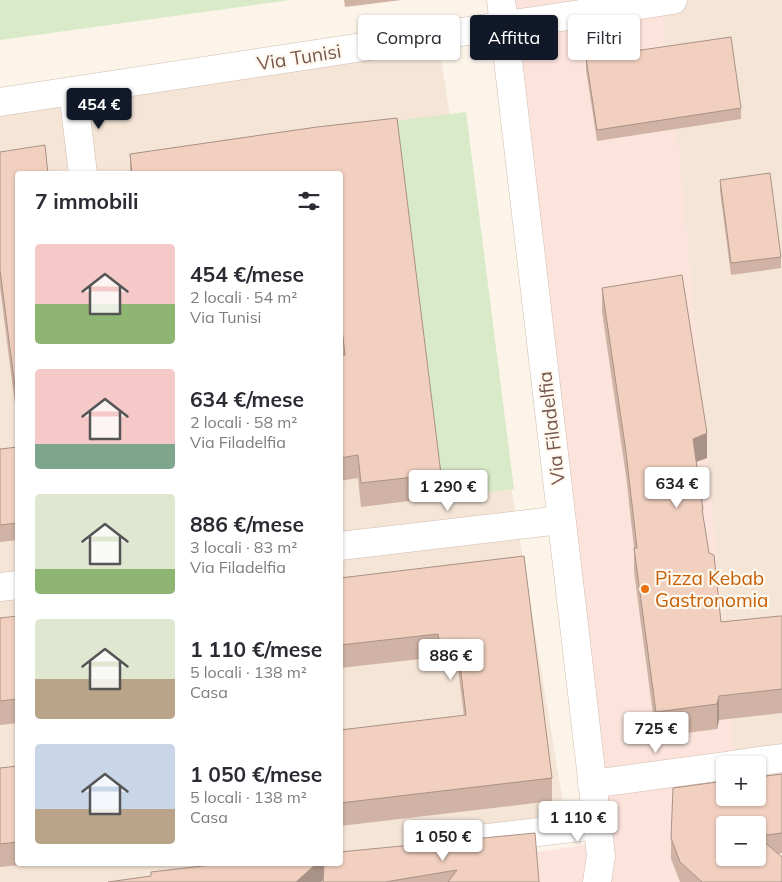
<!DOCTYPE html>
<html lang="it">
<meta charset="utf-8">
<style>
body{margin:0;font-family:Mulish,sans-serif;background:#f2f2f3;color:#2b2b33;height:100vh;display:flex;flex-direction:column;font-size:19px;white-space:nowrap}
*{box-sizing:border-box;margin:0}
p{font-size:16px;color:#7c7c81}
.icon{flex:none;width:28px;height:28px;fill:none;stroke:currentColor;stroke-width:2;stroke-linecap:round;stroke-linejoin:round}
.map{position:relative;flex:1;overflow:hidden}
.details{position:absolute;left:15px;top:171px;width:328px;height:695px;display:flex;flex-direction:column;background:#fff;border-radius:5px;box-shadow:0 1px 4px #0004}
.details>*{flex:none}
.banner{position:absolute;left:358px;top:15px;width:349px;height:45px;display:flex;gap:10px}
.controls{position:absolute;left:716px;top:756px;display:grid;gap:10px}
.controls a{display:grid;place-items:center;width:50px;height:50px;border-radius:5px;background:#fff;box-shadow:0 1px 4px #0004;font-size:25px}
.price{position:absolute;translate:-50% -42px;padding:0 11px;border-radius:5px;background:#fff;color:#222;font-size:16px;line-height:32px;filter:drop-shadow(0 1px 2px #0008)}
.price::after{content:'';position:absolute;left:50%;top:30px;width:15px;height:11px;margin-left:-8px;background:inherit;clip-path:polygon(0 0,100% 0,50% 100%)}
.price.active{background:#111827;color:#fff}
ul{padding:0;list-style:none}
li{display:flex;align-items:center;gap:15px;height:125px;padding:0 20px}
li span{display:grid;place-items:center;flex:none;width:140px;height:100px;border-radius:5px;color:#555}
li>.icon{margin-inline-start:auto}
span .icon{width:60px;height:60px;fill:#fffc;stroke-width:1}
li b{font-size:21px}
h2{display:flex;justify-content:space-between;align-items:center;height:60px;padding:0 20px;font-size:21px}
.chip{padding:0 18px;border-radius:5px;background:#fff;box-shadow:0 1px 4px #0004;font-size:18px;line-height:45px}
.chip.active{background:#111827;color:#fff}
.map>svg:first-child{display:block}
.residential{fill:#f4e5d7;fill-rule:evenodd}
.commercial{fill:#fce4dd}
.green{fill:#d8eac7}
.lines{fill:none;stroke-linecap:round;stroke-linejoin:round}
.minor-casing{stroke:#d1bdb1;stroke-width:29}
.minor{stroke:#fff;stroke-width:28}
.wall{fill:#d0b3a5;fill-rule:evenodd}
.shaded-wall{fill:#a99286}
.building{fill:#f2d0c0;stroke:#a99286}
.food-dot{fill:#e8710a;stroke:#fff8ef;stroke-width:2}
.labels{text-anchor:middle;stroke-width:4.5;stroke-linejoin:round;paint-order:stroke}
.street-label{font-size:19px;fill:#77584c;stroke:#fff8ef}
.food-label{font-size:19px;fill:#c56008;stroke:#fff8ef;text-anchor:start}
</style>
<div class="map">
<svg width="782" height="882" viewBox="0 0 782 882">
<rect width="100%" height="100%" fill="#fcf3e9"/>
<g class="residential">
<polygon points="673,0 782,0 782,877 758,825 758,765 735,765 661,2"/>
<path d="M437 36 567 828 463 882H0V102ZM18 174H340V864H18Z"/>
</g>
<polygon class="commercial" points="500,0 673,0 661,2 676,118 736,765 725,765 725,858 758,858 782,882 463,882 461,863 599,843"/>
<g class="green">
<polygon points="0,0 290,0 0,40"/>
<polygon points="466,112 514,489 441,497 394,121"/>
</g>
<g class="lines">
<defs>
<g id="minor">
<polyline points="501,0 601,856 597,882"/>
<polyline points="73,91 83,174"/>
<polyline points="0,102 673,0"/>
<polyline points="340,546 561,520"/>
<polyline points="0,587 18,585"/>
<polyline points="731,765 782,758"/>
<polyline points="592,784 725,766"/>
<polyline points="454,842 597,825"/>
</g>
</defs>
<use href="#minor" class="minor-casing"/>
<use href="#minor" class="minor"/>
</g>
<g class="wall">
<polygon points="344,0 402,0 345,7"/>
<polygon points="586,58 741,108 741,119 597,141 586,70"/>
<polygon points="397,118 441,474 441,497 361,507 358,478 340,481 340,355 343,355 340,334 340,174 130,174 130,154 317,127"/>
<polygon points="0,152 18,174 18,428 0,287"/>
<polygon points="720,180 781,257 781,268 731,275 720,191"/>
<polygon points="602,288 707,458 696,462 703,509 703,518 721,622 782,616 782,713 719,720 717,729 656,737 634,572 634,548 626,476 602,312"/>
<polygon points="18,447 18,540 0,542 0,449"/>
<polygon points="524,556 552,778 552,801 340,826 340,730 464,716 457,662 439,665 438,657 340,668 340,578"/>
<polygon points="18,616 18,723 0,725 0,618"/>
<polygon points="18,766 18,864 30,864 0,867 0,768"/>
<path d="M782 774V853L778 854 782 882H680L671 859V838ZM725 825H758V858Z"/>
<polygon points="340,852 539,882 323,882 323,880 321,882 108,882 151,876 151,872"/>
</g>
<g class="shaded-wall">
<polygon points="707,433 707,458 693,463 693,439"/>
<polygon points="719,696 719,720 717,729 717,704"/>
<polygon points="316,864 325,864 325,878 321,882 296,882"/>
</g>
<g class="building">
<polygon points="731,37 741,108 597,130 586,58"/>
<polygon points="397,118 441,474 361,483 358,455 340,458 340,355 345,355 340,311 340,174 132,174 130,154 317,127"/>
<polygon points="45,145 48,174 18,174 18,411 0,270 0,152"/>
<polygon points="770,173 781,257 731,263 720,180"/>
<polygon points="682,275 707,433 693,439 703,509 702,509 709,553 714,555 721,622 780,616 782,616 782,689 719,696 717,704 656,712 634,548 637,548 626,452 602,288"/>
<polygon points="18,447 18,523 0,525 0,449"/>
<polygon points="524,556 552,778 340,803 340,730 466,715 457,639 439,642 438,634 340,645 340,578"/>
<polygon points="18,616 18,699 0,701 0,618"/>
<polygon points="18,766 18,842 0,844 0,768"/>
<polygon points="782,774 782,833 758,836 758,825 725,825 725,858 758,858 758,837 782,857 782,882 702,882 680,862 671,838 673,788 725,781 725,798 758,798 758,777"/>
<polygon points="535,833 539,882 448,882 457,870 385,882 323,882 324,864 340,864 340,852"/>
<polygon points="220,864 316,864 296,882 108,882 151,876 151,872"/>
</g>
<circle class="food-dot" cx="645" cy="589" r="5"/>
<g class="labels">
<g class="street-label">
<text transform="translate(299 57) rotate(-9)" y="7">Via Tunisi</text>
<text transform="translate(551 428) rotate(-97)" y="7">Via Filadelfia</text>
</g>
<g class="food-label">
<text x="655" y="585">Pizza Kebab<tspan x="655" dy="22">Gastronomia</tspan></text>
</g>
</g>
</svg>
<div class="controls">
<a>+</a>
<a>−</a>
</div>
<b class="price active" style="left:99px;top:130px">454 €</b>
<b class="price" style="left:677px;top:509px">634 €</b>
<b class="price" style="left:448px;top:512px">1 290 €</b>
<b class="price" style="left:451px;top:681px">886 €</b>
<b class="price" style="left:656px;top:754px">725 €</b>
<b class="price" style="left:578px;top:843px">1 110 €</b>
<b class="price" style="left:443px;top:862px">1 050 €</b>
<div class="banner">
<a class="chip">Compra</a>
<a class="chip active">Affitta</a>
<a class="chip">Filtri</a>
</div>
<section class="details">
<h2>7 immobili<svg class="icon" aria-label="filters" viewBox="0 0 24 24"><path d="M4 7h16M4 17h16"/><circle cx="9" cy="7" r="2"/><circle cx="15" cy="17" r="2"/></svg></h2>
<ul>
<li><span style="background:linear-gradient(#f6c9c9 60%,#8fb573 0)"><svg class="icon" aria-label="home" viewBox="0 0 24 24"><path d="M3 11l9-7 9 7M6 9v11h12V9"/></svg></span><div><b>454 €/mese</b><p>2 locali · 54 m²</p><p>Via Tunisi</p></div></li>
<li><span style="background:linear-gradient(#f6c9c9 75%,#7fa58c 0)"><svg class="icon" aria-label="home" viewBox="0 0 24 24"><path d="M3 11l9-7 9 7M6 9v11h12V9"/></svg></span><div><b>634 €/mese</b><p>2 locali · 58 m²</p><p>Via Filadelfia</p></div></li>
<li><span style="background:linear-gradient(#dfe7d0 75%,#8fb573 0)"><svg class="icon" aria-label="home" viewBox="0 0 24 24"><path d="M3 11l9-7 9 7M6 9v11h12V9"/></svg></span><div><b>886 €/mese</b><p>3 locali · 83 m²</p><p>Via Filadelfia</p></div></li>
<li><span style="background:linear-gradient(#dfe7d0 60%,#b9a48a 0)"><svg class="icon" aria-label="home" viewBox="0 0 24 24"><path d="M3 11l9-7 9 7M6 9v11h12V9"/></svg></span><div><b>1 110 €/mese</b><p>5 locali · 138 m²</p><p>Casa</p></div></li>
<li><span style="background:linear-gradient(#c9d6e8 65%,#b9a48a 0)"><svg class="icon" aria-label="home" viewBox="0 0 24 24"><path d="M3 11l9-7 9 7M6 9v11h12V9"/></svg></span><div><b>1 050 €/mese</b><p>5 locali · 138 m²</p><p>Casa</p></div></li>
</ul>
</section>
</div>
